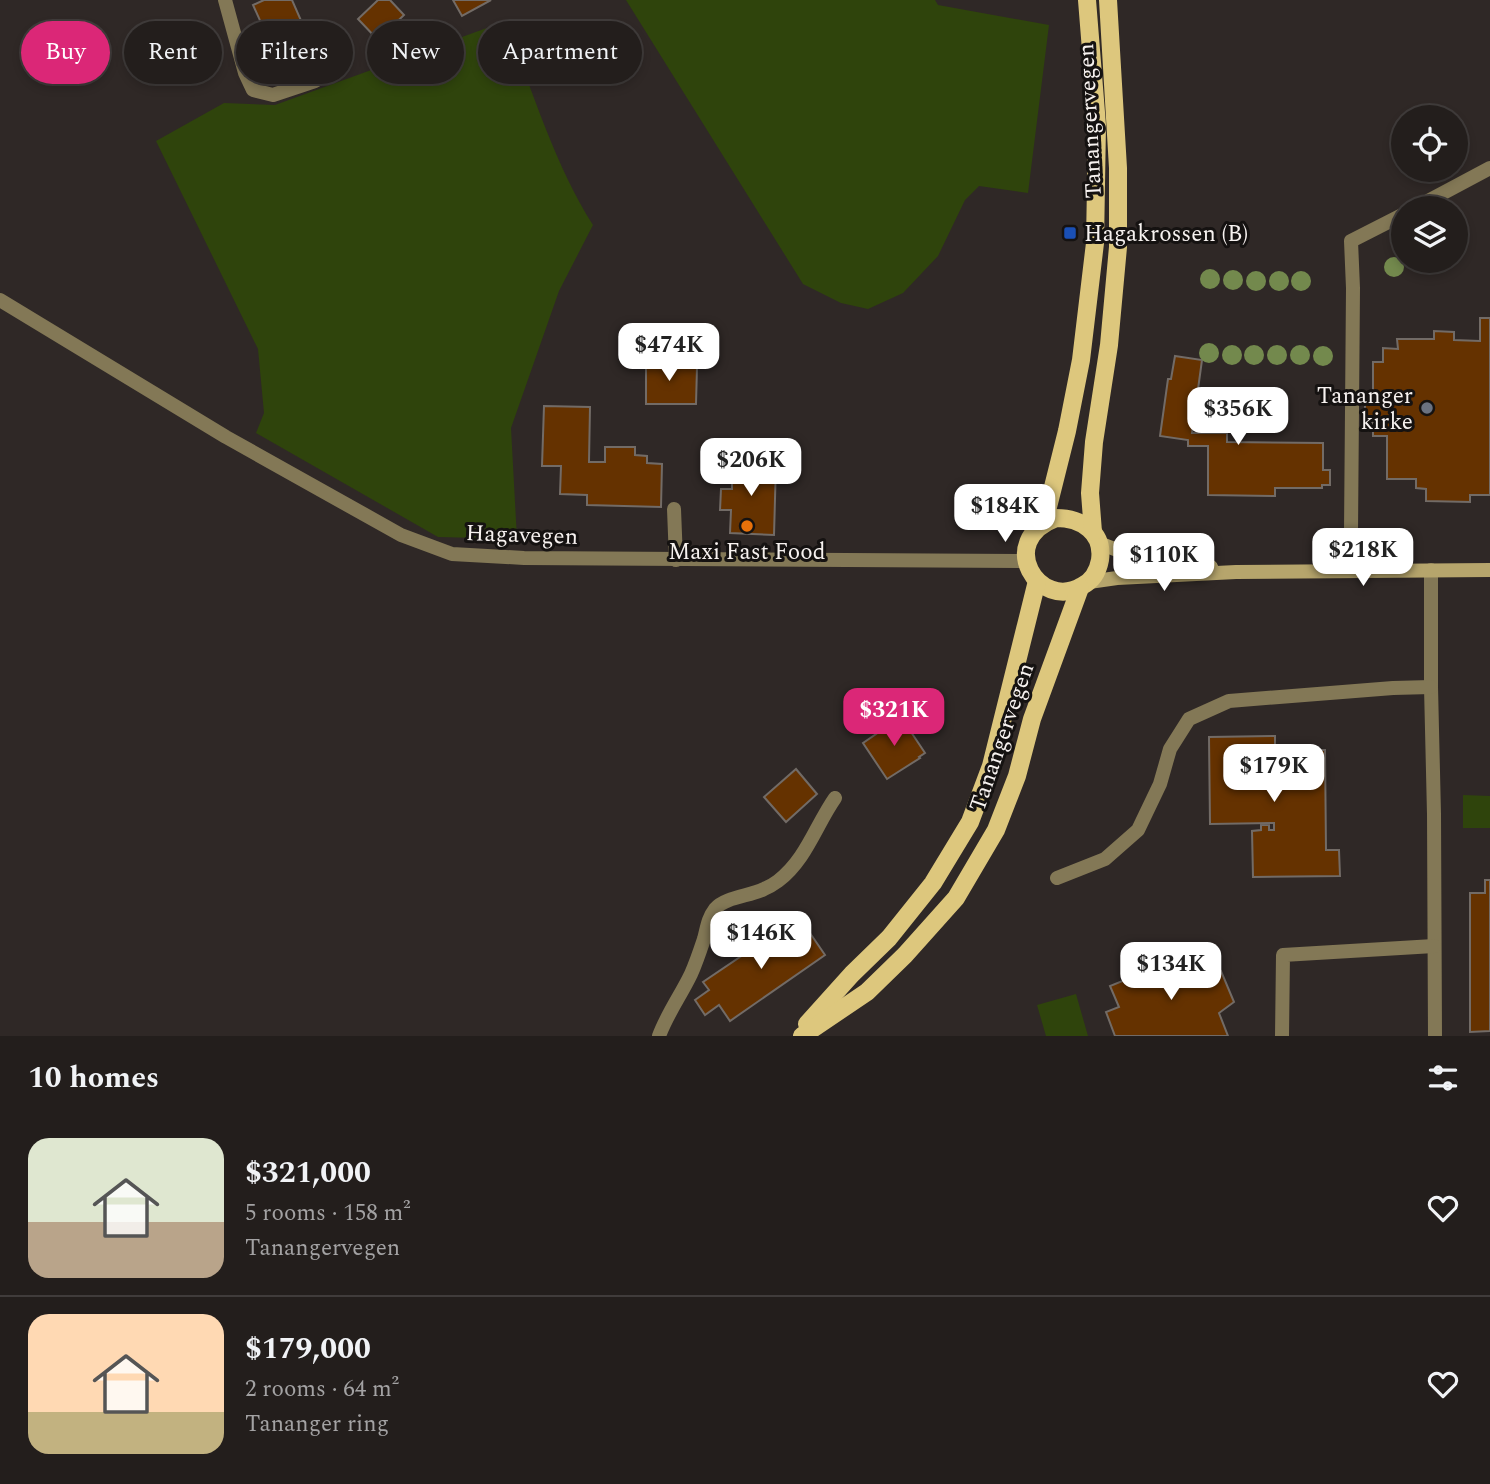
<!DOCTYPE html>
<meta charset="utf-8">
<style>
body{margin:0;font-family:Spectral,serif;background:#2f2b29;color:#f1f3f6;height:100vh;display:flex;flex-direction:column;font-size:26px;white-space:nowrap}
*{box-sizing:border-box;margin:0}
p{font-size:23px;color:#a3a2a3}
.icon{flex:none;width:38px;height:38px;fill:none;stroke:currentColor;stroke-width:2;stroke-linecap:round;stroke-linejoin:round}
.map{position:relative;height:1036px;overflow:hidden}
.panel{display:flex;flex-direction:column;background:#231e1c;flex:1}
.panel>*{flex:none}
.top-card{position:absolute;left:21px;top:21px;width:700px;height:63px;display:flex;gap:14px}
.tools{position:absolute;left:1391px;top:105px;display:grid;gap:14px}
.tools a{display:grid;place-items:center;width:77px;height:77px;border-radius:50%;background:#231e1c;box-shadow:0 4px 10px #0003,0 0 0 2px #403c3b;font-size:35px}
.price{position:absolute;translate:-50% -60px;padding:0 16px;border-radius:14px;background:#fff;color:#222;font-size:23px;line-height:46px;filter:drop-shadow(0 2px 4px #0008)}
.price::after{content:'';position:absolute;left:50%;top:42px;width:21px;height:16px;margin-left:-10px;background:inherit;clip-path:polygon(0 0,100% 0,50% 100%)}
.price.active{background:#db2777;color:#fff}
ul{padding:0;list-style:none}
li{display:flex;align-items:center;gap:21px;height:175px;padding:0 28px}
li+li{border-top:2px solid #403c3b}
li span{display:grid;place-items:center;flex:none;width:196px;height:140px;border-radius:21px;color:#555}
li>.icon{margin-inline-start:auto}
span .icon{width:84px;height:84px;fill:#fffc;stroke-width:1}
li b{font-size:30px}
h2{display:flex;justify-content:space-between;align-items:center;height:84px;padding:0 28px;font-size:30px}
.pill{padding:0 24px;border-radius:32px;background:#231e1c;box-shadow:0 4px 10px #0003,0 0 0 2px #403c3b;font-size:24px;line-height:63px}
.pill.active{background:#db2777;color:#fff}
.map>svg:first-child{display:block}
.green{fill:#2f440c}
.building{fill:#653200;stroke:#726b66;stroke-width:2}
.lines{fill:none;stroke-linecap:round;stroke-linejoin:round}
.lane{stroke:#837856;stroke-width:14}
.street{stroke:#837856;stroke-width:14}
.secondary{stroke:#b6a56c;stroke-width:14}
.primary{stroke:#ddc77d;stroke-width:18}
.tree{fill:#73894d}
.transit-dot{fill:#1a4fb4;stroke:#151211;stroke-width:2.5}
.worship-dot{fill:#6b7280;stroke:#151211;stroke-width:2.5}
.food-dot{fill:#e8710a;stroke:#151211;stroke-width:2.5}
.labels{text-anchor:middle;stroke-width:6;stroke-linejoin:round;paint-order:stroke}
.street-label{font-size:23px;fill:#f7f2f0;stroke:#151211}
.poi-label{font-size:23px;fill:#f7f2f0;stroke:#151211;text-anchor:start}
</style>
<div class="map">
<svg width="1490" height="1036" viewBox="0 0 1490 1036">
<rect width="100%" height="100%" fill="#2f2826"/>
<g class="green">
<polygon points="626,0 935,0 938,5 1049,25 1028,193 979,186 965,200 938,256 903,293 868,309 841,303 803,284"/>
<path d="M506 21C531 88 555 165 593 225L559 291 511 428 517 539 438 537 256 433 264 413 258 349 156 141 224 103 275 105Z"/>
<polygon points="1463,795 1490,796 1490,828 1463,828"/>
<polygon points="1076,994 1088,1036 1046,1036 1037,1005"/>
</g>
<g class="building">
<polygon points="264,0 292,0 310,41 276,56 273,50 268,52 263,41 268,38 253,5"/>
<polygon points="378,0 390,0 404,15 378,40 358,19"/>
<polygon points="453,0 491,0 462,16"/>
<polygon points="310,41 321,66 288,81 277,56"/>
<polygon points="1480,318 1490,318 1490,495 1470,495 1470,502 1426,501 1426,489 1416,488 1416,479 1387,479 1387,436 1373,436 1373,422 1365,422 1365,393 1373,393 1373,362 1383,362 1383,348 1398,349 1397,339 1434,339 1434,331 1454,332 1454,340 1480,341"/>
<polygon points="646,354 663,354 663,367 697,367 696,404 646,404"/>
<polygon points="1175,356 1202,360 1192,433 1227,433 1227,442 1323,443 1323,470 1330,470 1330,485 1322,485 1322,488 1275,488 1275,496 1208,495 1208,446 1188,446 1188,440 1160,436 1168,379 1171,379"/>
<polygon points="544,406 590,407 589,462 605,462 605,447 635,447 635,455 647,456 647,463 662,464 661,507 587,505 587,495 560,494 561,466 542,466"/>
<polygon points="732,462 776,463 774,535 730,533 731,510 720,510 721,489 732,489"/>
<polygon points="901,717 925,753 919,757 920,758 887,779 863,743 876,734 875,733"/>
<polygon points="1275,736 1275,750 1325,750 1326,850 1339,850 1340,876 1253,877 1252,831 1261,830 1261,825 1269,825 1269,830 1274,830 1274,823 1210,824 1209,737"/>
<polygon points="796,769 817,794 786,822 764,797"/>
<polygon points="1485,880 1490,880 1490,1031 1470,1032 1470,893 1485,893"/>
<polygon points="799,917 825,955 730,1021 719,1005 705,1015 695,1000 709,990 703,982"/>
<polygon points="1194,952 1204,978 1221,971 1234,1002 1219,1013 1228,1036 1115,1036 1106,1012 1119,1007 1110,986"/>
</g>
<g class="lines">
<g class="lane">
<polyline points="225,0 245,73 253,90 273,95 315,81 343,64"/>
<polyline points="1415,208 1490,168"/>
<polyline points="674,509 676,560"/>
<polyline points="1351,532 1353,288 1351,241 1404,214"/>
<polyline points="1431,570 1431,687 1434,814 1435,1036"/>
<polyline points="1057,878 1105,859 1138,830 1160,784 1170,749 1189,719 1229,701 1393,688 1431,687"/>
<path d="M659 1036C667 1014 681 995 691 974 696 963 700 951 704 939 707 928 708 918 715 909 725 897 751 896 764 889 769 887 774 884 778 881 806 860 816 825 835 798"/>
<polyline points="1282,1036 1283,955 1434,946"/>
</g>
<polyline class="street" points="0,300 226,437 401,535 452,554 524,558 1025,561"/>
<g class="secondary">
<polyline points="1099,543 1117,550 1211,567"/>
<polyline points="1089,582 1117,578 1236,572 1490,570"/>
</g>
<g class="primary">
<path d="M1056 518C1081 518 1104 532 1100 560 1098 571 1092 581 1082 586 1039 612 995 541 1056 518Z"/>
<polyline points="1044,523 1067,431 1081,360 1095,243 1097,125 1087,0"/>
<polyline points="1093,532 1090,493 1094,442 1109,345 1118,247 1118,168 1108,0"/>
<polyline points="807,1024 852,974 889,938 933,883 970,822 991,766 1037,581"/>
<polyline points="802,1036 867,992 905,955 956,898 996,830 1017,776 1032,719 1080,588"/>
</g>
</g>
<g class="tree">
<circle cx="1394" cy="267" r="10"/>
<circle cx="1210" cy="279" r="10"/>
<circle cx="1233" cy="280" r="10"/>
<circle cx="1256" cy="281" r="10"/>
<circle cx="1279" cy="281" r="10"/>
<circle cx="1301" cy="281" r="10"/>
<circle cx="1209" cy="353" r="10"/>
<circle cx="1232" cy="355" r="10"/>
<circle cx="1254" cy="355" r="10"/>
<circle cx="1277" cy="355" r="10"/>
<circle cx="1300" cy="355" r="10"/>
<circle cx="1323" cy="356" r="10"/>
</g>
<rect class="transit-dot" x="1063" y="226" width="14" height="14" rx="3.5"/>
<circle class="worship-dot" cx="1427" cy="408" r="7"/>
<circle class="food-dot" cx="747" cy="526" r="7"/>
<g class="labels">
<g class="street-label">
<text transform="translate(1089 121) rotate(-93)" y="8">Tanangervegen</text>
<text transform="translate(522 534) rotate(2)" y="8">Hagavegen</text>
<text transform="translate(1001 737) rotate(-71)" y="8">Tanangervegen</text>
</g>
<g class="poi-label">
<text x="1084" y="241">Hagakrossen (B)</text>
<text x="1413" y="403" text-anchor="end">Tananger<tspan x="1413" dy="26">kirke</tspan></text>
<text x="747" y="559" text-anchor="middle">Maxi Fast Food</text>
</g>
</g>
</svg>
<div class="tools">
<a><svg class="icon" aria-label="locate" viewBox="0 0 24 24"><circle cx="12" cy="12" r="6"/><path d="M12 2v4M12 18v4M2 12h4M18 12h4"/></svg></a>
<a><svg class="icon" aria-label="layers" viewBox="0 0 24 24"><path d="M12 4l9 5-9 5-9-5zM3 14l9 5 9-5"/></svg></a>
</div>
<b class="price" style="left:669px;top:383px">$474K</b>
<b class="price" style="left:1238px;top:447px">$356K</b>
<b class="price" style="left:751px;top:498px">$206K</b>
<b class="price" style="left:1005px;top:544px">$184K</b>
<b class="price" style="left:1363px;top:588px">$218K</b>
<b class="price" style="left:1164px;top:593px">$110K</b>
<b class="price active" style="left:894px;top:748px">$321K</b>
<b class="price" style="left:1274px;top:804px">$179K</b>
<b class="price" style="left:761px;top:971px">$146K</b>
<b class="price" style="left:1171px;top:1002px">$134K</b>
<div class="top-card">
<a class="pill active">Buy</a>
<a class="pill">Rent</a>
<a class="pill">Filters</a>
<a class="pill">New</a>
<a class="pill">Apartment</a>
</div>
</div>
<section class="panel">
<h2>10 homes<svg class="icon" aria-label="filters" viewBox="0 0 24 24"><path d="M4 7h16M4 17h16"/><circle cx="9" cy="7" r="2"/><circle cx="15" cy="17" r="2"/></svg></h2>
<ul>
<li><span style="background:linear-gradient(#dfe7d0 60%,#b9a48a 0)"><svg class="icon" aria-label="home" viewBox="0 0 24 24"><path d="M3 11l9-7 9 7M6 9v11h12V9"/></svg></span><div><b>$321,000</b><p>5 rooms · 158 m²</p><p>Tanangervegen</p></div><svg class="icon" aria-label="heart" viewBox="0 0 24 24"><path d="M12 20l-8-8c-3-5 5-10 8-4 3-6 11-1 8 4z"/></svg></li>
<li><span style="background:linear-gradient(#ffd9b3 70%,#c2b280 0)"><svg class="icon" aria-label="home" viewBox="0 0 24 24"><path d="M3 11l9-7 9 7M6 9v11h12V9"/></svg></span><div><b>$179,000</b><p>2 rooms · 64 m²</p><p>Tananger ring</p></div><svg class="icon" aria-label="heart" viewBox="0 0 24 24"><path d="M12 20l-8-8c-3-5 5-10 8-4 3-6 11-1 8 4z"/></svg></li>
</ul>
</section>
